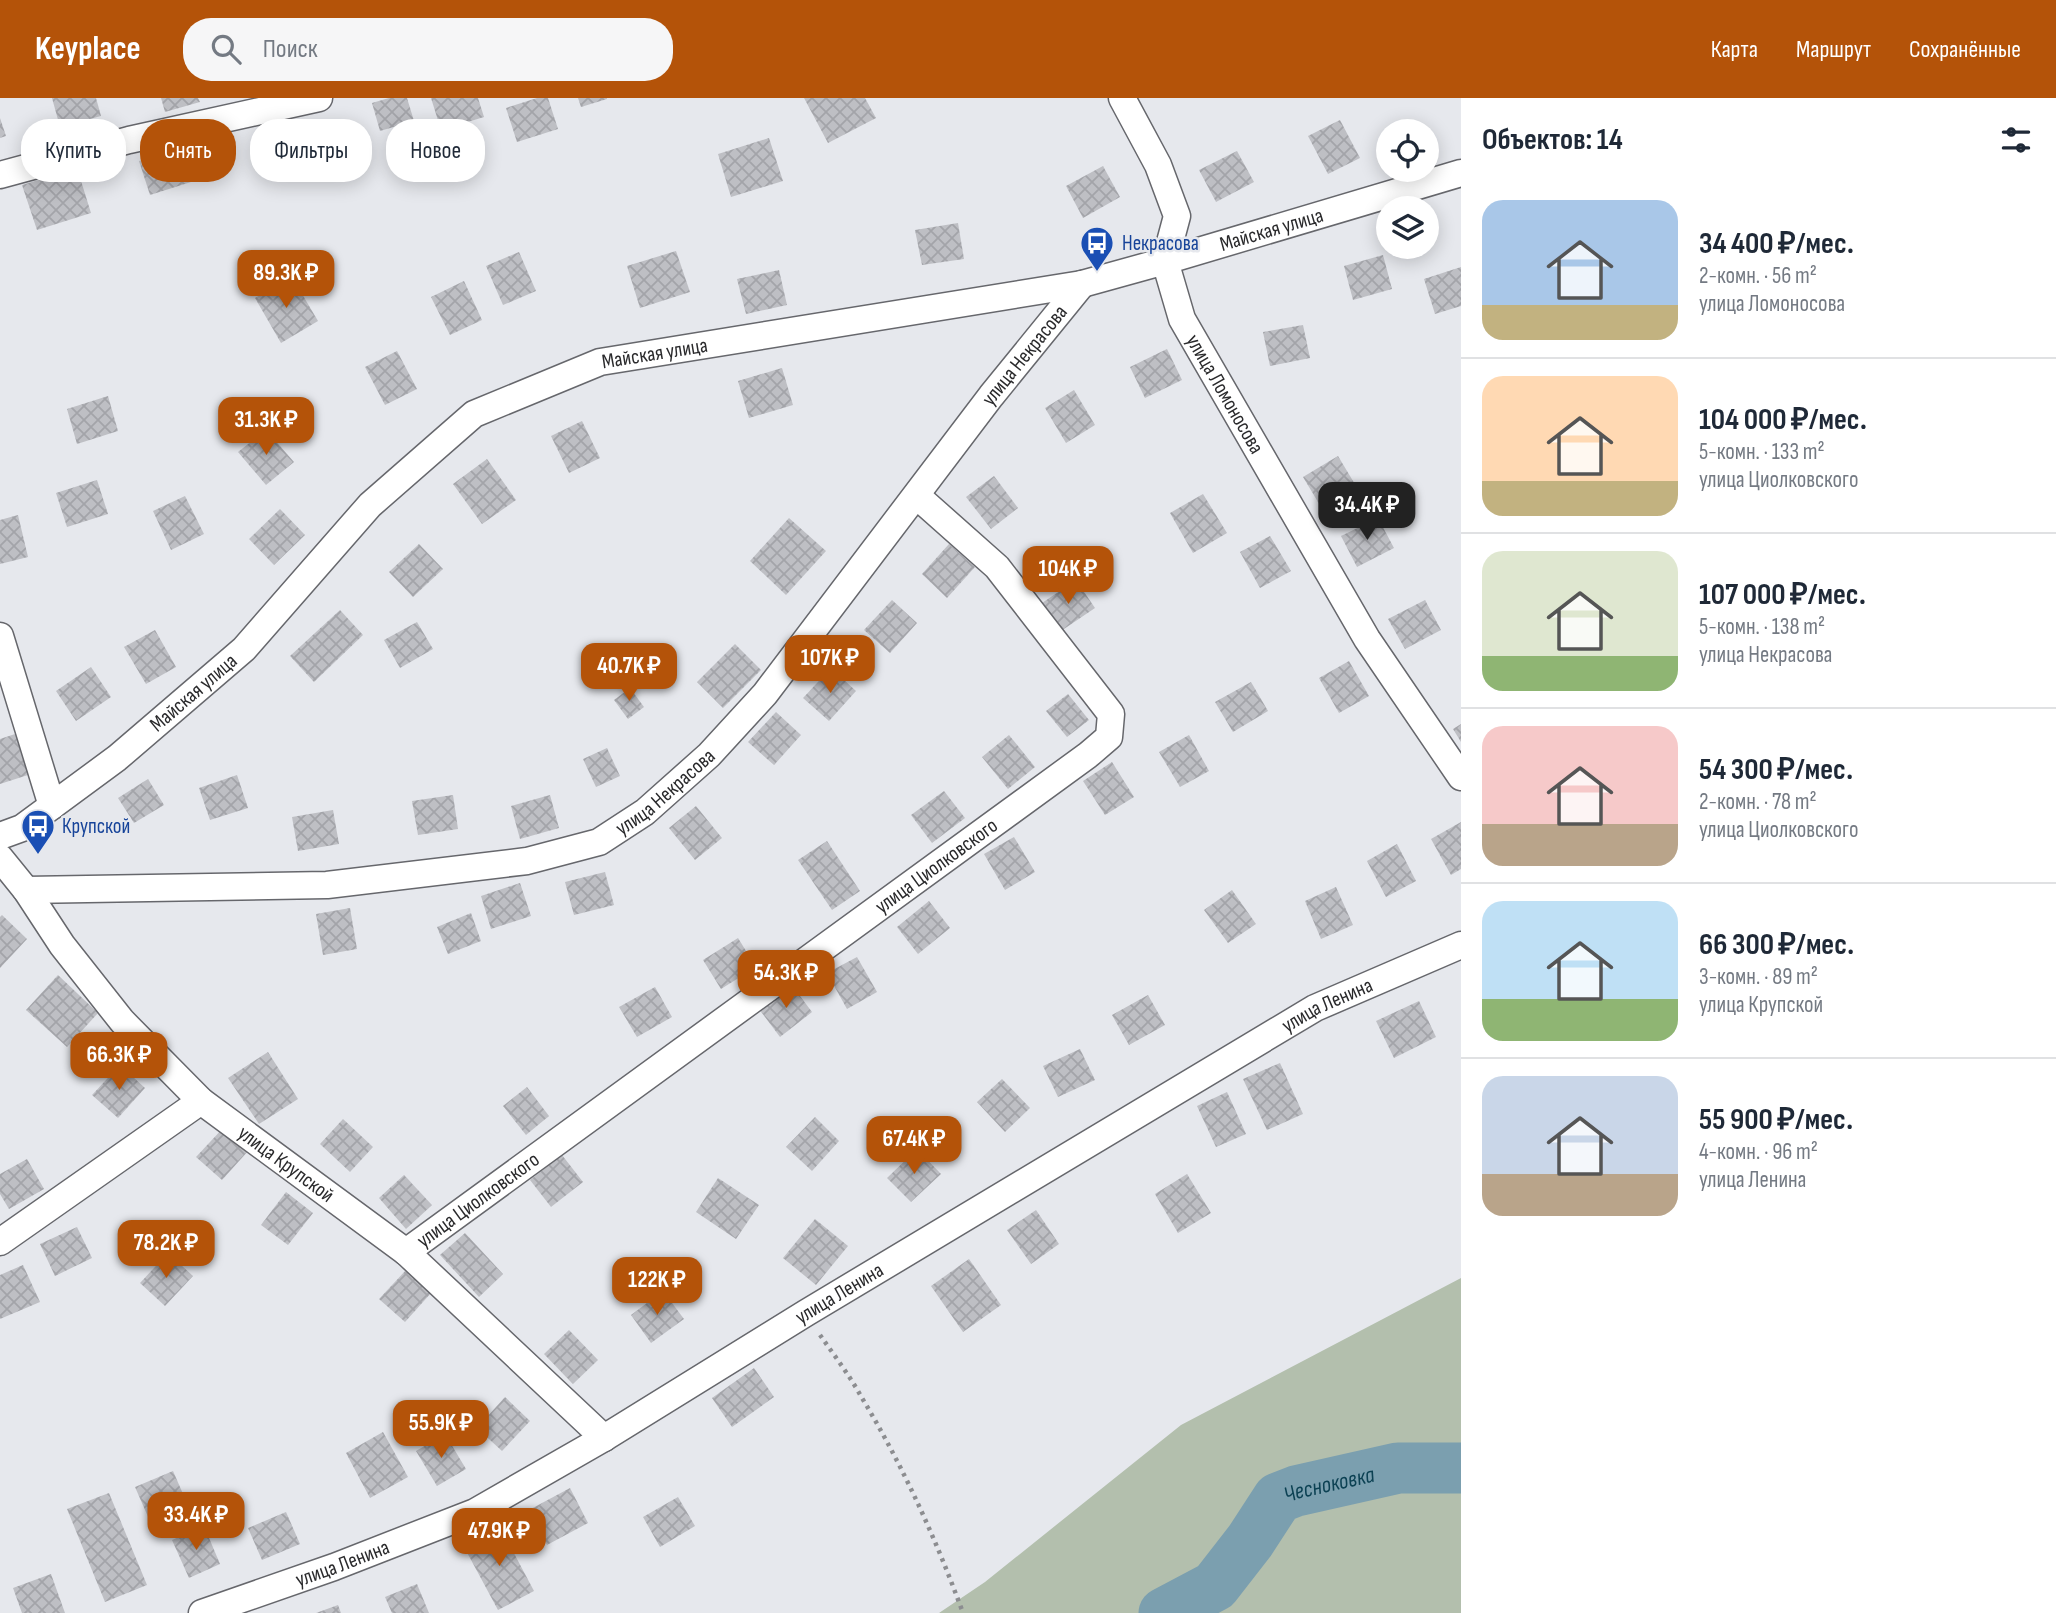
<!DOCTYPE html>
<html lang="ru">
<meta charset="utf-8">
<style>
body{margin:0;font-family:"Sofia Sans Condensed",sans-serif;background:#f6f6f7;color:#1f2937;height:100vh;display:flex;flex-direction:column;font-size:26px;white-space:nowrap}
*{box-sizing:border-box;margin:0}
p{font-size:23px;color:#747a83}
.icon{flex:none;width:38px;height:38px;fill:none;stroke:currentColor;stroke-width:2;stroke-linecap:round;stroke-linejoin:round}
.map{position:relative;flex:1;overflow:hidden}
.side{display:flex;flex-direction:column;background:#fff;width:595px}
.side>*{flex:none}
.top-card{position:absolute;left:21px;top:21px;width:665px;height:63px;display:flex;gap:14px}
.controls{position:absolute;left:1376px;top:21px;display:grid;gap:14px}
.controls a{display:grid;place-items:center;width:63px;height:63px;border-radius:50%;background:#fff;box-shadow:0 4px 18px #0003;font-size:35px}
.price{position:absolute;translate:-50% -60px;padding:0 16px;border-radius:14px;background:#b45309;color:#fff;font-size:23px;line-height:46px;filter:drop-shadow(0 2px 4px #0008)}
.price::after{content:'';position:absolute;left:50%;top:42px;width:21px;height:16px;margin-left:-10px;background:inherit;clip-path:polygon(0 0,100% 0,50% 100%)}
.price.on{background:#222;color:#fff}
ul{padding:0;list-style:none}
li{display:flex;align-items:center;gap:21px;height:175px;padding:0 21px}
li+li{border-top:2px solid #e0e1e3}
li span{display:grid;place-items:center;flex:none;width:196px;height:140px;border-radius:21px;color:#555}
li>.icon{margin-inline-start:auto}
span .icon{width:84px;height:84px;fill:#fffc;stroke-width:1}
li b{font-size:30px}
h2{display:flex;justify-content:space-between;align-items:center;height:84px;padding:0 21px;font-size:30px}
.tag{padding:0 24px;border-radius:28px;background:#fff;box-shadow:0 4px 18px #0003;font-size:24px;line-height:63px}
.tag.on{background:#b45309;color:#fff}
header{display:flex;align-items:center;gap:42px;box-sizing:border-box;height:98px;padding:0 35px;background:#b45309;color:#fff}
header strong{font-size:33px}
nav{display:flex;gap:38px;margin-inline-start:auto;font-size:24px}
.search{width:490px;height:63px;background:#f6f6f7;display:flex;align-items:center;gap:18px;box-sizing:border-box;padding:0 24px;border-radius:28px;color:#747a83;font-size:26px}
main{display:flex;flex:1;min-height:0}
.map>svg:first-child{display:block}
.green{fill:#b3bfad}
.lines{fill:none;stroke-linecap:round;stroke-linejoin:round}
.river{stroke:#7b9faf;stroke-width:51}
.building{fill:url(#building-cross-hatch)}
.minor-casing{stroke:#66676c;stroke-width:29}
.path{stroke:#8c8d90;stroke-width:4.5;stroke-dasharray:3.5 5;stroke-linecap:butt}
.minor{stroke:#fff;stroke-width:26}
.labels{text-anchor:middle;stroke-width:5;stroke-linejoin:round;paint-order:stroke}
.street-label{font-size:21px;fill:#2a2a2c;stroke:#e6e8ed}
.transit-label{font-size:21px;fill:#164399;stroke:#e6e8ed;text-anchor:start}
.water-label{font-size:23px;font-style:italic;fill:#0c4153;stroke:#e6e8ed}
</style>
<header>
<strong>Keyplace</strong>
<div class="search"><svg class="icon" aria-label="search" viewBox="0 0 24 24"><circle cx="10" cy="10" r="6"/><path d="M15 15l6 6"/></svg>Поиск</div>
<nav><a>Карта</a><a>Маршрут</a><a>Сохранённые</a></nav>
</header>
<main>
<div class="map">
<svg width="1461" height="1515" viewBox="0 0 1461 1515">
<defs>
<pattern id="building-cross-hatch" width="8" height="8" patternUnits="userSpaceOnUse" patternTransform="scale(1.75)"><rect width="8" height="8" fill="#bebfc4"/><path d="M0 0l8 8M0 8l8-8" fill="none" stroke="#a3a4a9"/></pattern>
</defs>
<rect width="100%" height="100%" fill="#e6e8ed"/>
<polygon class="green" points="1461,1180 1461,1515 939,1515 985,1484 1181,1327"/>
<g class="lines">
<path class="river" id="s1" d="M1164 1515 1215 1488 1250 1443 1278 1400 1296 1393 1398 1370H1461"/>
</g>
<g class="building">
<polygon points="52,0 96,0 101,18 60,29"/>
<polygon points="161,0 198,0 200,4 165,14"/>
<polygon points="389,0 407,0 414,23 380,33 372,5"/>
<polygon points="431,0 478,0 484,19 441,32"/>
<polygon points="537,0 548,0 558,31 517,44 506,10"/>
<polygon points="578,0 607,0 607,1 581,9"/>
<polygon points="804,0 865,0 876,20 828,45"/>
<polygon points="0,20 6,38 0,40"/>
<polygon points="1340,22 1360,60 1328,76 1308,38"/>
<polygon points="769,40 783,83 731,99 718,56"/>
<polygon points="180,50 191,84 150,97 139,63"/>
<polygon points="1237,53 1254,84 1216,104 1199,72"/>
<polygon points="1103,68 1120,99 1083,120 1066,88"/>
<polygon points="77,70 91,115 37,132 22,87"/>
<polygon points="958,125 964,161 922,167 915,132"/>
<polygon points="676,153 690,194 640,210 627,168"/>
<polygon points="519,154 536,193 503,207 486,168"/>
<polygon points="1383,157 1392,191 1353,202 1344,168"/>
<polygon points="1461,169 1461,208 1435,216 1424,181"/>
<polygon points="779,172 787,207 746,216 737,181"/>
<polygon points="292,179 318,223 281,245 255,200"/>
<polygon points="464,183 482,222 450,237 431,199"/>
<polygon points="1303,227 1310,260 1270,268 1263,234"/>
<polygon points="1167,251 1182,282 1145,300 1130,269"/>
<polygon points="397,253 417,291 385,307 365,269"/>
<polygon points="782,270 793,307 749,320 738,283"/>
<polygon points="1074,292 1095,327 1066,345 1045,310"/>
<polygon points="108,298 118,333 77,346 67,311"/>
<polygon points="582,323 600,360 569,375 551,338"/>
<polygon points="266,332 294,364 266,387 238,354"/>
<polygon points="1338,358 1356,388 1321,409 1303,379"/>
<polygon points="487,361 516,402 482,426 453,386"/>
<polygon points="994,378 1018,410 991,431 966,399"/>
<polygon points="97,382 108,416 67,429 56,395"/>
<polygon points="1203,396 1227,435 1193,455 1170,415"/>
<polygon points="185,398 204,436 171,452 153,413"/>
<polygon points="280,411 305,437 274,467 249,441"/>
<polygon points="18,417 28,459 0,466 0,422"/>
<polygon points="789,420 826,453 786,497 750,463"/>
<polygon points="1378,420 1394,450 1357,469 1341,438"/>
<polygon points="1270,438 1291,473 1260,490 1240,454"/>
<polygon points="419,446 443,471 413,499 389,474"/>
<polygon points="949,446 975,469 947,500 922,476"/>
<polygon points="1076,482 1095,510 1061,533 1042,505"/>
<polygon points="892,502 917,525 890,555 864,532"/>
<polygon points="1425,502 1441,532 1405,551 1388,521"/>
<polygon points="340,512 363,537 314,584 290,558"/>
<polygon points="417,524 433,551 400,570 384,542"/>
<polygon points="155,532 176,569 146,586 124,549"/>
<polygon points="735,546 761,572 723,610 697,584"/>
<polygon points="1349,563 1369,598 1339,615 1319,580"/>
<polygon points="91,569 111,599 76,623 56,593"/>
<polygon points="831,570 856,593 829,623 803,600"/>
<polygon points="1251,584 1268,613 1233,634 1215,604"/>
<polygon points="630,590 644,609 628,621 614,602"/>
<polygon points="1068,596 1089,622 1067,639 1046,613"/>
<polygon points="776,614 801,637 774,667 748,644"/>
<polygon points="1461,626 1461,644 1453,631"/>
<polygon points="18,635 31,676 0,686 0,641"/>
<polygon points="1009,637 1035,669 1008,691 982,659"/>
<polygon points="1189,637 1209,673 1180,689 1159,654"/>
<polygon points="607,650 620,678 596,689 583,661"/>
<polygon points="1112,664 1134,699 1105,717 1083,683"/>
<polygon points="237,677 248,710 210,722 199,690"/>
<polygon points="148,681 164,707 134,725 118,700"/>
<polygon points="944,693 965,720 932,745 911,717"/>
<polygon points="453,697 458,731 418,737 412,703"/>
<polygon points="550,697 559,730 520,741 511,708"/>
<polygon points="696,708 722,740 695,762 669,730"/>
<polygon points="333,712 339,746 298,753 292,719"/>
<polygon points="1461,724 1461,771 1451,777 1431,741"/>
<polygon points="1014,739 1035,774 1005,792 984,756"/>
<polygon points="827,743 860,793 832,812 798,762"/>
<polygon points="1397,746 1416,783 1386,799 1367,763"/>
<polygon points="605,774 614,807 574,817 565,784"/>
<polygon points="520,785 531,818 491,831 481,798"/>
<polygon points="1336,789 1353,827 1321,841 1305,803"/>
<polygon points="1232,792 1256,826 1228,845 1204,812"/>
<polygon points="929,803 950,830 918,856 897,829"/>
<polygon points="350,810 357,851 323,857 316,816"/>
<polygon points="471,815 481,843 448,856 437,829"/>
<polygon points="2,817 27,841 0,870 0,819"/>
<polygon points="738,840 756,869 721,891 703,862"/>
<polygon points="857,859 877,894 847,911 827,875"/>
<polygon points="58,877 98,915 67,949 26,912"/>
<polygon points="791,886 812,914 780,939 759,911"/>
<polygon points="655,889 672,919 637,939 619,909"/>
<polygon points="1148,897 1165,927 1129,947 1112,917"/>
<polygon points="1419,903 1436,939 1394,960 1376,923"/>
<polygon points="1080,951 1095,982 1058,999 1043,968"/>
<polygon points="268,954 298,1001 259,1026 228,980"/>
<polygon points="1280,965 1303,1016 1267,1032 1243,981"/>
<polygon points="120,967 145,990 118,1020 92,997"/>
<polygon points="1002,981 1030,1010 1005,1034 977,1004"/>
<polygon points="527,989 549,1018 526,1037 503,1008"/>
<polygon points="1227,994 1246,1036 1216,1049 1197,1008"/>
<polygon points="815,1019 839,1043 812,1073 786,1049"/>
<polygon points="343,1021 373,1049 350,1074 320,1046"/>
<polygon points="224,1029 249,1052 222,1082 196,1059"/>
<polygon points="917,1051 941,1076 911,1104 887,1080"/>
<polygon points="562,1057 583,1084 551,1109 530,1082"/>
<polygon points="27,1061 44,1091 9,1111 0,1096 0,1076"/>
<polygon points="1187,1076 1211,1115 1178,1135 1155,1096"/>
<polygon points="404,1077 432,1107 406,1131 379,1100"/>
<polygon points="718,1080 759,1107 736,1141 696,1114"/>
<polygon points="286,1094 313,1115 288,1147 261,1127"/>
<polygon points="1036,1112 1059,1146 1031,1166 1007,1132"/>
<polygon points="815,1121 848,1148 816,1187 783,1160"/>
<polygon points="77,1129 92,1160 55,1178 40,1146"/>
<polygon points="465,1135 503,1176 479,1199 440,1157"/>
<polygon points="168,1155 193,1178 165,1208 140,1185"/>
<polygon points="969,1161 1001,1207 963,1234 931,1188"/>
<polygon points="23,1167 40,1204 0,1221 0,1177"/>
<polygon points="407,1171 432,1194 405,1224 379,1201"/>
<polygon points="663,1193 684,1221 651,1245 631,1217"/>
<polygon points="569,1232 598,1262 573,1286 544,1256"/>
<polygon points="754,1270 774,1299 732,1329 712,1300"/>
<polygon points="505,1299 530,1323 502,1353 477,1330"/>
<polygon points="383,1334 408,1379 370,1400 346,1355"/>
<polygon points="445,1336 466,1371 437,1388 416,1353"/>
<polygon points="173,1373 187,1405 149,1421 135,1389"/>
<polygon points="570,1390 588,1425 547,1447 529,1412"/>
<polygon points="109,1395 147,1487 105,1504 67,1411"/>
<polygon points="678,1399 695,1428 660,1449 643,1419"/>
<polygon points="286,1414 300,1446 262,1462 248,1430"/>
<polygon points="499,1427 534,1493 498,1512 463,1447"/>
<polygon points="204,1428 220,1466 189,1480 172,1442"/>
<polygon points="51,1476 65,1515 22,1515 13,1490"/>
<polygon points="417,1486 429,1515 392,1515 385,1499"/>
<polygon points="338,1507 341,1515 316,1515"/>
</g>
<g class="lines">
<defs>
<g id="minor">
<path id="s2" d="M1122 0 1158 67 1177 118 1165 163 1182 221 1367 541 1461 679"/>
<polyline points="0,77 129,42 319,0"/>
<polyline points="0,538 52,708"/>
<path id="s3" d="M0 738 22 730 117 660 244 551 370 407 474 316 600 264 1082 186 1165 163 1461 75"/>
<path id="s4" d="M0 760 26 792 62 847 122 923 201 1003 406 1154 604 1340"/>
<path id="s5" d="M26 792 327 787 527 763 599 744 645 714 709 657 765 596 991 298 1082 186"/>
<polyline points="0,1144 201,1003"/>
<path id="s6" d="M406 1154 1088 657 1109 639 1111 616 997 469 917 398"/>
<path id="s7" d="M202 1515 334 1469 475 1414 604 1340 806 1215 1315 910 1461 847"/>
</g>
</defs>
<use href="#minor" class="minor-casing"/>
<path class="path" d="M820 1237C834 1257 850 1278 862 1300 903 1368 936 1441 963 1515"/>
<use href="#minor" class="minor"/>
</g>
<defs>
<symbol id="bus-pin" viewBox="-11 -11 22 30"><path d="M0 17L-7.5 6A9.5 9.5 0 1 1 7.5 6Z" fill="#1a4fb4" stroke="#e6e8ed"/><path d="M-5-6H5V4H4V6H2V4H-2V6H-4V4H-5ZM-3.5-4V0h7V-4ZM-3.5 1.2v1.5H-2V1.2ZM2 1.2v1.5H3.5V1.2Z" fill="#fff"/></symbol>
</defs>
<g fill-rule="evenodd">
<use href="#bus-pin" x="1078" y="126" width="38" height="52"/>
<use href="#bus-pin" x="19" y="709" width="38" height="52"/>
</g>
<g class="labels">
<g class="street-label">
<text dy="7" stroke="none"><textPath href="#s3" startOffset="1460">Майская улица</textPath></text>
<text dy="7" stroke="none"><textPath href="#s3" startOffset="830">Майская улица</textPath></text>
<text dy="7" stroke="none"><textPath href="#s5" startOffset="1227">улица Некрасова</textPath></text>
<text dy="7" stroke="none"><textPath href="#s2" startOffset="324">улица Ломоносова</textPath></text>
<text dy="7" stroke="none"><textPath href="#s3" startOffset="242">Майская улица</textPath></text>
<text dy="7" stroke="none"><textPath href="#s5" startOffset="660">улица Некрасова</textPath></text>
<text dy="7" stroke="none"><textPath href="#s6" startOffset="656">улица Циолковского</textPath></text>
<text dy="7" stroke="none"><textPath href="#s7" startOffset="1283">улица Ленина</textPath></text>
<text dy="7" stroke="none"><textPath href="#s4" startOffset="422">улица Крупской</textPath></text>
<text dy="7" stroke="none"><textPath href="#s6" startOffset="89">улица Циолковского</textPath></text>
<text dy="7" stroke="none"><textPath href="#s7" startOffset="716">улица Ленина</textPath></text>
<text dy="7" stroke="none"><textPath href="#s7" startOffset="149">улица Ленина</textPath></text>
</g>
<g class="transit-label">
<text x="1122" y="152">Некрасова</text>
<text x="62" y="735">Крупской</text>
</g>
<g class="water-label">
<text dy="8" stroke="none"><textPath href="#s1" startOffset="219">Чесноковка</textPath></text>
</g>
</g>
</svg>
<div class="controls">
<a><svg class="icon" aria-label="locate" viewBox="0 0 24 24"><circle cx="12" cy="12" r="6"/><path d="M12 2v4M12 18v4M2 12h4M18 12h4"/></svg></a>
<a><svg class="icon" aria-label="layers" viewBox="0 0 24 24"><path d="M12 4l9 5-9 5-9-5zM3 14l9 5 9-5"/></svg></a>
</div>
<b class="price" style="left:286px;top:212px">89.3K ₽</b>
<b class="price" style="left:266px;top:359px">31.3K ₽</b>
<b class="price on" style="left:1367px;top:444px">34.4K ₽</b>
<b class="price" style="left:1068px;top:508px">104K ₽</b>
<b class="price" style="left:830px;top:597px">107K ₽</b>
<b class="price" style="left:629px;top:605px">40.7K ₽</b>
<b class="price" style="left:786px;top:912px">54.3K ₽</b>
<b class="price" style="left:119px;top:994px">66.3K ₽</b>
<b class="price" style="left:914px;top:1078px">67.4K ₽</b>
<b class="price" style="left:166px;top:1182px">78.2K ₽</b>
<b class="price" style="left:657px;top:1219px">122K ₽</b>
<b class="price" style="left:441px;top:1362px">55.9K ₽</b>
<b class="price" style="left:196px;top:1454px">33.4K ₽</b>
<b class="price" style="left:499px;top:1470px">47.9K ₽</b>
<div class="top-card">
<a class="tag">Купить</a>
<a class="tag on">Снять</a>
<a class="tag">Фильтры</a>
<a class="tag">Новое</a>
</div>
</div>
<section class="side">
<h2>Объектов: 14<svg class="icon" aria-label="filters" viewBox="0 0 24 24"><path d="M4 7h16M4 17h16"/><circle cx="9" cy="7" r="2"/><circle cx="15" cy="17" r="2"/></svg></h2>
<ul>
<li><span style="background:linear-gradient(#a9c7e8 75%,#c2b280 0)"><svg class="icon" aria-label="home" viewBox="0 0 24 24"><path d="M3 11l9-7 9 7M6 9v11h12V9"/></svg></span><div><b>34 400 ₽/мес.</b><p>2-комн. · 56 m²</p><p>улица Ломоносова</p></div></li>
<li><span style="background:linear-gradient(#ffd9b3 75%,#c2b280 0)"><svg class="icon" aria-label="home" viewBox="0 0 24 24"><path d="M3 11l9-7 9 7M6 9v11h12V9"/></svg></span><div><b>104 000 ₽/мес.</b><p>5-комн. · 133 m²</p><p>улица Циолковского</p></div></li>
<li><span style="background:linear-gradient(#dfe7d0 75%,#8fb573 0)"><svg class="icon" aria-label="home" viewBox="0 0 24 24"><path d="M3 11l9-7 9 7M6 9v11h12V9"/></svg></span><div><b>107 000 ₽/мес.</b><p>5-комн. · 138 m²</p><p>улица Некрасова</p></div></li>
<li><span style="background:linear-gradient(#f6c9c9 70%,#b9a48a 0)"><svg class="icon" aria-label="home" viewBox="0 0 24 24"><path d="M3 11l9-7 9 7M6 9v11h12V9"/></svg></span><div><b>54 300 ₽/мес.</b><p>2-комн. · 78 m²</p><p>улица Циолковского</p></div></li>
<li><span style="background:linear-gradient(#bfe0f5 70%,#8fb573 0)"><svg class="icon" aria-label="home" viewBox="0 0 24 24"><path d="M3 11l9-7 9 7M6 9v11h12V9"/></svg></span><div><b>66 300 ₽/мес.</b><p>3-комн. · 89 m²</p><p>улица Крупской</p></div></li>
<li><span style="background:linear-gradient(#c9d6e8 70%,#b9a48a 0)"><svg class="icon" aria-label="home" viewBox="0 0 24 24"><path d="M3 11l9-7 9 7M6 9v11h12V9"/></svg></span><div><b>55 900 ₽/мес.</b><p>4-комн. · 96 m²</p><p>улица Ленина</p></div></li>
</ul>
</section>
</main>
